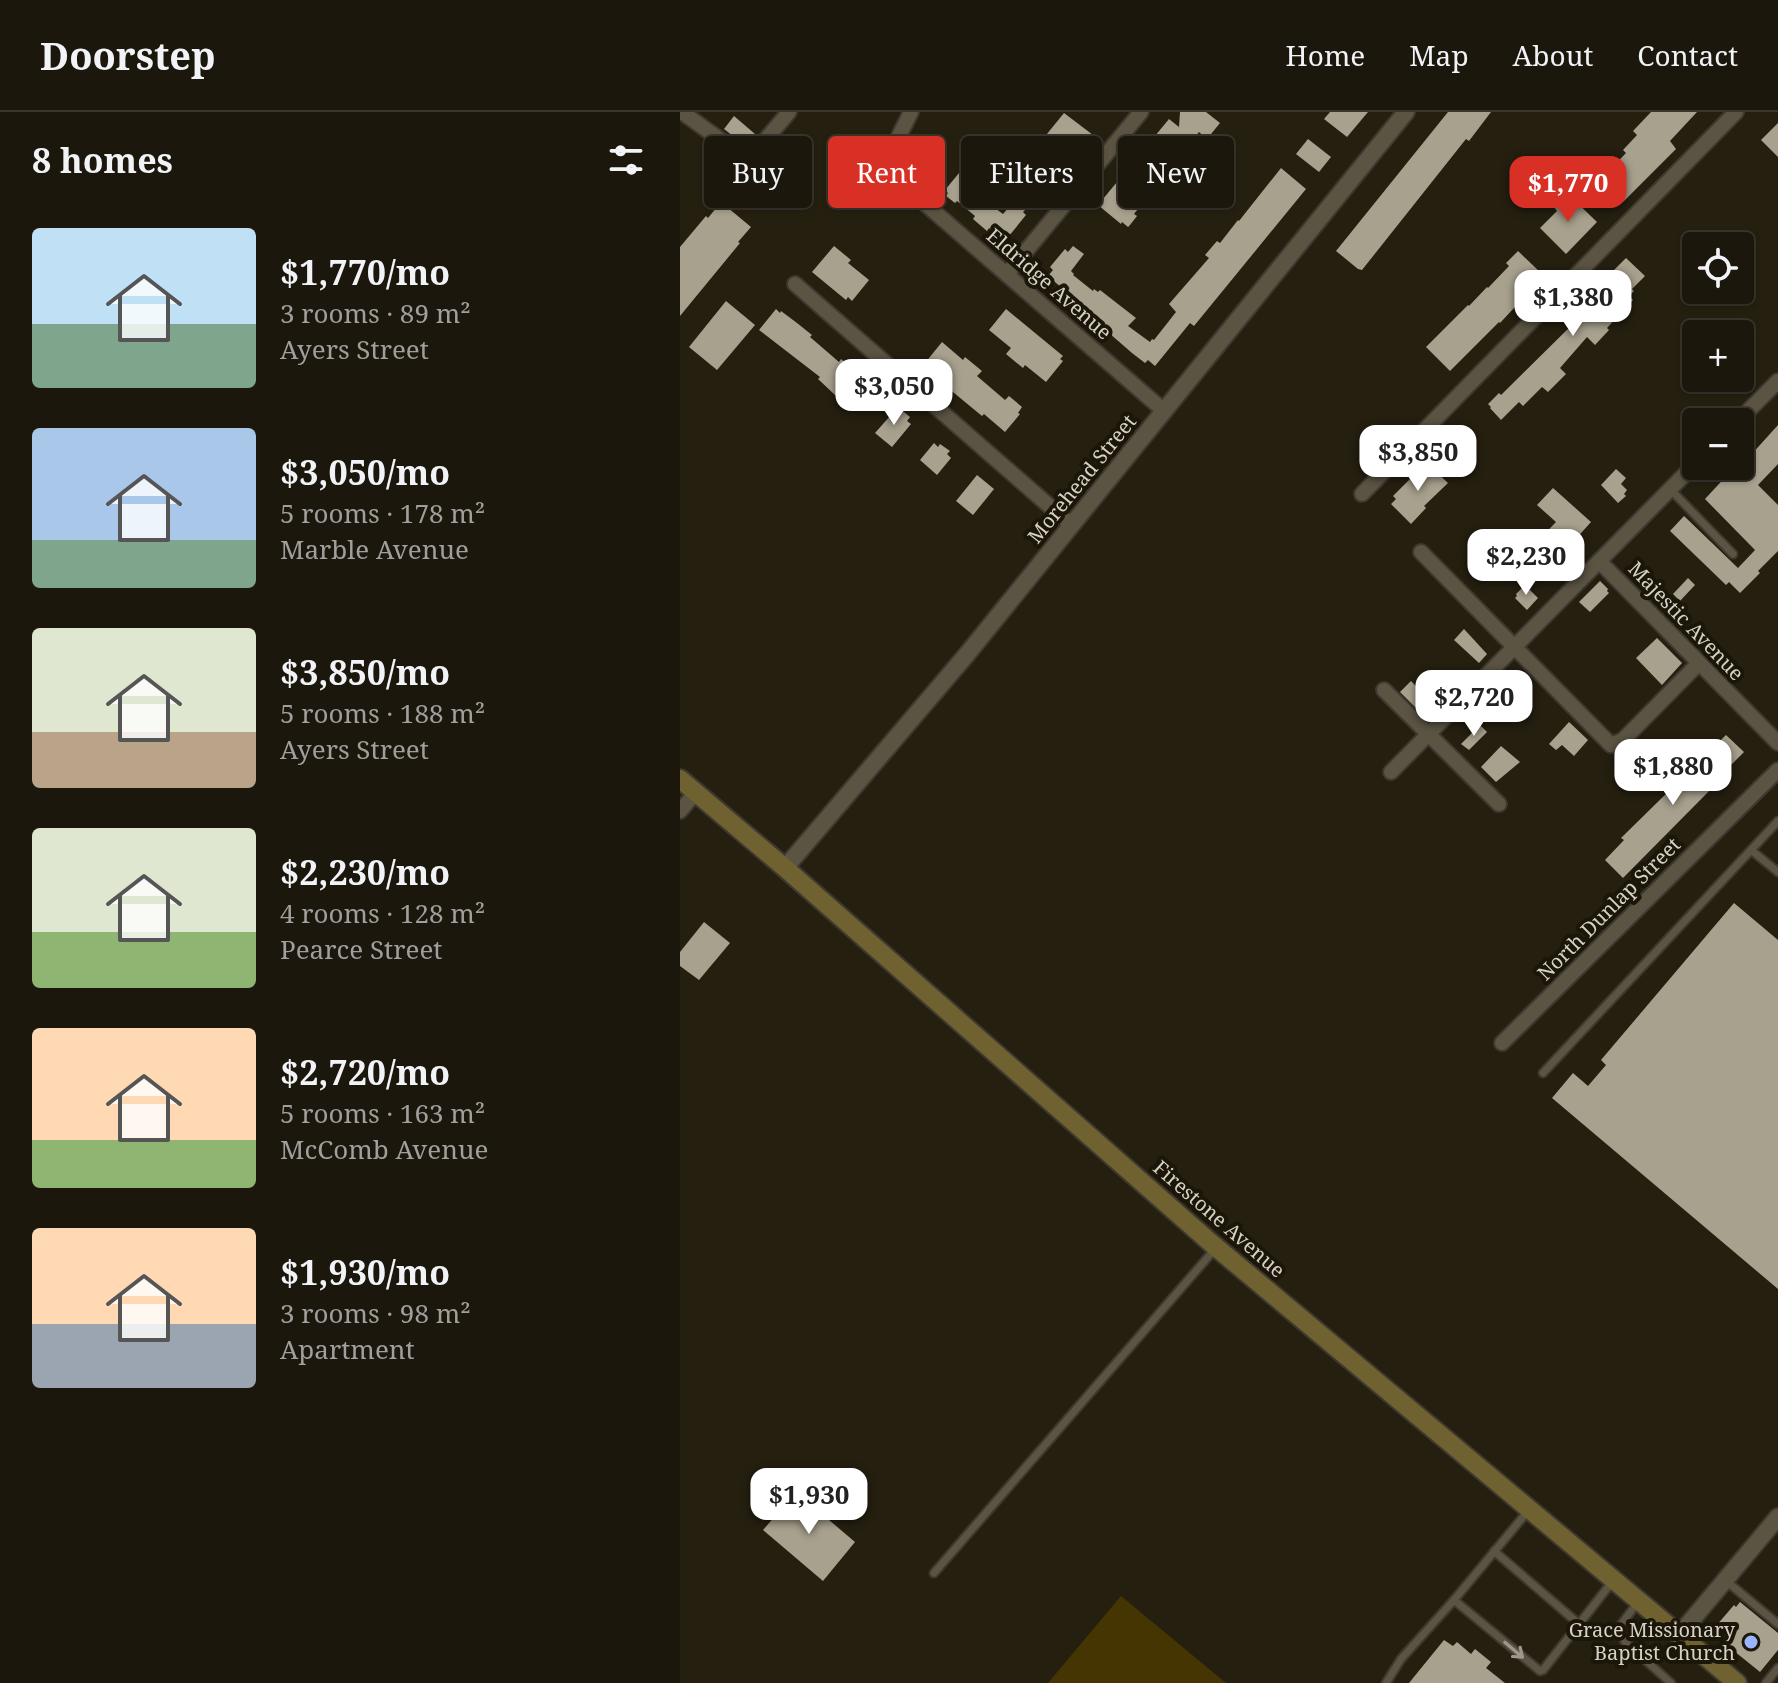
<!DOCTYPE html>
<meta charset="utf-8">
<style>
body{margin:0;font-family:"Noto Serif",serif;background:#29241a;color:#f1f3f6;height:100vh;display:flex;flex-direction:column;font-size:30px;white-space:nowrap}
*{box-sizing:border-box;margin:0}
p{font-size:26px;color:#a09f9d}
.icon{flex:none;width:44px;height:44px;fill:none;stroke:currentColor;stroke-width:2;stroke-linecap:round;stroke-linejoin:round}
.map{position:relative;flex:1;overflow:hidden}
.details{display:flex;flex-direction:column;background:#1c170c;width:680px}
.details>*{flex:none}
.guide{position:absolute;left:24px;top:24px;width:760px;height:72px;display:flex;gap:16px}
.controls{position:absolute;left:1002px;top:120px;display:grid;gap:16px}
.controls a{display:grid;place-items:center;width:72px;height:72px;border-radius:8px;background:#1c170c;box-shadow:0 2px 6px #0004,0 0 0 2px #3a362d;font-size:40px}
.price{position:absolute;translate:-50% -68px;padding:0 18px;border-radius:16px;background:#fff;color:#222;font-size:26px;line-height:52px;filter:drop-shadow(0 2px 4px #0008)}
.price::after{content:'';position:absolute;left:50%;top:48px;width:24px;height:18px;margin-left:-12px;background:inherit;clip-path:polygon(0 0,100% 0,50% 100%)}
.price.on{background:#d93025;color:#fff}
ul{padding:0;list-style:none}
li{display:flex;align-items:center;gap:24px;height:200px;padding:0 32px}
li span{display:grid;place-items:center;flex:none;width:224px;height:160px;border-radius:8px;color:#555}
li>.icon{margin-inline-start:auto}
span .icon{width:96px;height:96px;fill:#fffc;stroke-width:1}
li b{font-size:34px}
h2{display:flex;justify-content:space-between;align-items:center;height:96px;padding:0 32px;font-size:34px}
.tag{padding:0 28px;border-radius:8px;background:#1c170c;box-shadow:0 2px 6px #0004,0 0 0 2px #3a362d;font-size:28px;line-height:72px}
.tag.on{background:#d93025;color:#fff}
header{display:flex;align-items:center;gap:48px;box-sizing:border-box;height:112px;padding:0 40px;background:#1c170c;border-bottom:2px solid #3a362d}
header strong{font-size:38px}
nav{display:flex;gap:44px;margin-inline-start:auto;font-size:28px}
main{display:flex;flex:1;min-height:0}
.map>svg:first-child{display:block}
.green{fill:#453503}
.building{fill:#a8a18e}
.lines{fill:none;stroke-linecap:round;stroke-linejoin:round}
.service-casing{stroke:#3e3930;stroke-width:11}
.minor-casing{stroke:#3e3930;stroke-width:18}
.tertiary-casing{stroke:#3e3930;stroke-width:20}
.secondary-casing{stroke:#3e3930;stroke-width:22}
.service{stroke:#5b5443;stroke-width:7}
.minor{stroke:#5b5443;stroke-width:14}
.tertiary{stroke:#5b5443;stroke-width:16}
.secondary{stroke:#706131;stroke-width:18}
.oneway{stroke:#9e998c}
.poi-dot{fill:#9ab5fd;stroke:#1b1607;stroke-width:3}
.labels{text-anchor:middle;stroke-width:8;stroke-linejoin:round;paint-order:stroke}
.street-label{font-size:20px;fill:#d5d1c7;stroke:#1b1607}
.poi-label{font-size:20px;fill:#d5d1c7;stroke:#1b1607;text-anchor:end}
</style>
<header>
<strong>Doorstep</strong>
<nav><a>Home</a><a>Map</a><a>About</a><a>Contact</a></nav>
</header>
<main>
<section class="details">
<h2>8 homes<svg class="icon" aria-label="filters" viewBox="0 0 24 24"><path d="M4 7h16M4 17h16"/><circle cx="9" cy="7" r="2"/><circle cx="15" cy="17" r="2"/></svg></h2>
<ul>
<li><span style="background:linear-gradient(#bfe0f5 60%,#7fa58c 0)"><svg class="icon" aria-label="home" viewBox="0 0 24 24"><path d="M3 11l9-7 9 7M6 9v11h12V9"/></svg></span><div><b>$1,770/mo</b><p>3 rooms · 89 m²</p><p>Ayers Street</p></div></li>
<li><span style="background:linear-gradient(#a9c7e8 70%,#7fa58c 0)"><svg class="icon" aria-label="home" viewBox="0 0 24 24"><path d="M3 11l9-7 9 7M6 9v11h12V9"/></svg></span><div><b>$3,050/mo</b><p>5 rooms · 178 m²</p><p>Marble Avenue</p></div></li>
<li><span style="background:linear-gradient(#dfe7d0 65%,#b9a48a 0)"><svg class="icon" aria-label="home" viewBox="0 0 24 24"><path d="M3 11l9-7 9 7M6 9v11h12V9"/></svg></span><div><b>$3,850/mo</b><p>5 rooms · 188 m²</p><p>Ayers Street</p></div></li>
<li><span style="background:linear-gradient(#dfe7d0 65%,#8fb573 0)"><svg class="icon" aria-label="home" viewBox="0 0 24 24"><path d="M3 11l9-7 9 7M6 9v11h12V9"/></svg></span><div><b>$2,230/mo</b><p>4 rooms · 128 m²</p><p>Pearce Street</p></div></li>
<li><span style="background:linear-gradient(#ffd9b3 70%,#8fb573 0)"><svg class="icon" aria-label="home" viewBox="0 0 24 24"><path d="M3 11l9-7 9 7M6 9v11h12V9"/></svg></span><div><b>$2,720/mo</b><p>5 rooms · 163 m²</p><p>McComb Avenue</p></div></li>
<li><span style="background:linear-gradient(#ffd9b3 60%,#9aa5b1 0)"><svg class="icon" aria-label="home" viewBox="0 0 24 24"><path d="M3 11l9-7 9 7M6 9v11h12V9"/></svg></span><div><b>$1,930/mo</b><p>3 rooms · 98 m²</p><p>Apartment</p></div></li>
</ul>
</section>
<div class="map">
<svg width="1098" height="1571" viewBox="0 0 1098 1571">
<rect width="100%" height="100%" fill="#251f10"/>
<polygon class="green" points="441,1484 546,1571 368,1571"/>
<g class="building">
<polygon points="500,0 526,0 540,11 527,27 519,20 454,102 457,104 450,113 448,115 442,110 441,112 418,93 489,7 499,15"/>
<polygon points="650,0 688,0 667,25 644,7"/>
<polygon points="768,0 811,0 789,29 786,27 682,158 678,157 656,139"/>
<polygon points="971,0 1017,0 990,29 996,37 943,90 920,68 946,41 943,38 957,23 953,19"/>
<polygon points="384,1 413,23 381,62 354,38"/>
<polygon points="54,4 75,22 72,26 62,31 44,17"/>
<polygon points="1098,11 1098,45 1081,28"/>
<polygon points="628,27 651,45 639,60 616,42"/>
<polygon points="284,55 301,68 292,79 323,102 337,86 348,95 343,100 346,103 329,124 326,121 322,126 309,116 307,119 293,107 295,104 277,89 275,91 266,84 268,81 265,78"/>
<polygon points="601,56 626,77 514,214 510,211 475,254 468,248 465,251 452,241 406,201 408,199 400,191 391,184 388,187 381,181 383,177 368,164 373,158 370,155 385,137 388,140 393,134 404,142 391,159 394,162 393,163 413,179 414,177 418,180 420,178 456,206 448,214 470,230 472,227 474,228 496,200 489,192 529,146 525,143 537,129 540,131 558,108 559,109"/>
<polygon points="887,81 917,110 886,142 860,116 877,99 874,95"/>
<polygon points="41,90 71,115 58,130 60,131 0,204 0,135 26,104 28,106"/>
<polygon points="154,134 171,148 168,151 189,168 172,189 168,185 166,188 132,160"/>
<polygon points="838,139 861,161 856,166 859,169 820,211 819,210 770,259 746,235 788,193 789,194 807,175 808,176 829,154 826,151"/>
<polygon points="946,146 965,164 952,177 954,179 949,184 953,188 927,216 929,218 915,233 907,225 880,256 886,262 868,280 862,275 843,294 839,290 821,308 810,296 811,295 808,292 819,281 821,283 898,207 897,205 912,189 907,185"/>
<polygon points="46,189 75,213 37,258 9,235"/>
<polygon points="96,197 100,201 101,199 117,211 132,223 130,225 159,250 161,247 189,271 186,274 190,277 176,294 175,293 171,298 138,267 140,265 79,218"/>
<polygon points="326,197 383,244 380,247 383,249 366,270 345,253 343,256 326,242 331,236 309,218"/>
<polygon points="262,230 283,248 285,245 302,259 297,264 325,288 329,284 342,295 338,301 340,302 325,320 304,302 302,304 245,257 248,253 245,251"/>
<polygon points="1060,231 1075,246 1060,262"/>
<polygon points="218,295 230,305 227,309 231,312 212,335 195,321"/>
<polygon points="1098,313 1098,352 1078,373 1098,393 1098,439 1078,459 1080,461 1060,481 1049,470 1046,473 990,419 1004,404 1058,456 1075,438 1025,387 1050,360 1058,354 1061,354"/>
<polygon points="254,331 258,335 260,332 270,339 267,342 271,346 257,363 240,348"/>
<polygon points="749,353 768,371 744,394 746,396 731,412 711,392 716,387 713,384 743,354 746,357"/>
<polygon points="936,357 946,366 941,372 947,378 944,382 946,384 938,391 921,373"/>
<polygon points="297,363 314,377 293,403 276,389"/>
<polygon points="873,376 911,410 876,449 873,446 853,467 830,445 841,432 848,439 876,410 857,393"/>
<polygon points="1008,466 1015,473 1000,489 993,482"/>
<polygon points="920,469 928,477 927,479 929,481 910,500 899,490"/>
<polygon points="845,473 858,486 847,498 835,486 837,484 836,482"/>
<polygon points="784,517 807,542 799,551 774,528"/>
<polygon points="977,526 1002,551 982,573 956,546"/>
<polygon points="731,569 752,591 742,602 720,580"/>
<polygon points="889,610 908,628 894,644 882,633 876,638 869,632"/>
<polygon points="800,613 807,620 789,638 781,632"/>
<polygon points="1046,623 1064,640 1036,668 1038,670 943,766 925,748 944,728 941,726"/>
<polygon points="821,634 840,650 816,670 801,655"/>
<polygon points="1054,791 1098,828 1098,1177 872,986 893,961 908,974 926,953 921,948"/>
<polygon points="24,810 50,831 19,868 0,854 0,840"/>
<polygon points="116,1380 175,1430 143,1469 83,1418"/>
<polygon points="1060,1490 1098,1521 1098,1538 1080,1560 1033,1522 1038,1516 1036,1514 1054,1493 1056,1495"/>
<polygon points="764,1528 773,1534 777,1530 791,1542 795,1537 811,1550 806,1556 825,1571 729,1571"/>
</g>
<g class="lines">
<defs>
<g id="service">
<polyline points="990,377 1053,442"/>
<polyline points="1071,738 1098,709"/>
<polyline points="863,961 1071,738 1098,760"/>
<polyline points="814,1439 899,1512"/>
<polyline points="254,1461 535,1137"/>
<polyline points="1045,1468 1098,1512"/>
<polyline points="774,1488 860,1559 863,1558 932,1470"/>
<polyline points="958,1490 940,1514 941,1522 945,1530 991,1571"/>
<polyline points="706,1571 721,1547 774,1488 848,1399"/>
<polyline points="1086,1571 1098,1556"/>
</g>
<g id="minor">
<polyline points="2,0 61,43 82,32 109,0"/>
<polyline points="231,0 219,24 214,52 227,76 483,298"/>
<polyline points="327,162 461,0"/>
<polyline points="115,172 390,412"/>
<polyline points="1057,310 1098,269"/>
<polyline points="682,382 1056,0"/>
<polyline points="741,440 931,633 943,628 1019,551"/>
<polyline points="919,449 1098,631"/>
<polyline points="704,578 819,692"/>
<polyline points="711,660 1016,351"/>
<polyline points="0,699 16,680"/>
<polyline points="822,931 1098,658"/>
</g>
<g id="tertiary">
<polyline points="105,756 288,541 726,0"/>
<polyline points="1000,1522 1098,1405"/>
</g>
<polyline id="secondary" points="0,667 105,756 531,1131 1057,1571"/>
</defs>
<use href="#service" class="service-casing"/>
<use href="#minor" class="minor-casing"/>
<use href="#tertiary" class="tertiary-casing"/>
<use href="#secondary" class="secondary-casing"/>
<use href="#service" class="service"/>
<use href="#minor" class="minor"/>
<use href="#tertiary" class="tertiary"/>
<use href="#secondary" class="secondary"/>
</g>
<defs><path id="oneway-shaft" d="M-6 0H5M1.5-3L5.5 0L1.5 3" fill="none" stroke-width="1.6" stroke-linecap="round" stroke-linejoin="round" transform="scale(2)"/></defs>
<use class="oneway" href="#oneway-shaft" transform="translate(834 1538) rotate(40)"/>
<circle class="poi-dot" cx="1071" cy="1530" r="8"/>
<g class="labels">
<g class="street-label">
<text transform="translate(369 172) rotate(41)" y="7">Eldridge Avenue</text>
<text transform="translate(402 367) rotate(-51)" y="7">Morehead Street</text>
<text transform="translate(1006 509) rotate(46)" y="7">Majestic Avenue</text>
<text transform="translate(929 797) rotate(-45)" y="7">North Dunlap Street</text>
<text transform="translate(539 1107) rotate(41)" y="7">Firestone Avenue</text>
</g>
<g class="poi-label">
<text x="1055" y="1525">Grace Missionary<tspan x="1055" dy="23">Baptist Church</tspan></text>
</g>
</g>
</svg>
<div class="controls">
<a><svg class="icon" aria-label="locate" viewBox="0 0 24 24"><circle cx="12" cy="12" r="6"/><path d="M12 2v4M12 18v4M2 12h4M18 12h4"/></svg></a>
<a>+</a>
<a>−</a>
</div>
<b class="price on" style="left:888px;top:112px">$1,770</b>
<b class="price" style="left:893px;top:226px">$1,380</b>
<b class="price" style="left:214px;top:315px">$3,050</b>
<b class="price" style="left:738px;top:381px">$3,850</b>
<b class="price" style="left:846px;top:485px">$2,230</b>
<b class="price" style="left:794px;top:626px">$2,720</b>
<b class="price" style="left:993px;top:695px">$1,880</b>
<b class="price" style="left:129px;top:1424px">$1,930</b>
<div class="guide">
<a class="tag">Buy</a>
<a class="tag on">Rent</a>
<a class="tag">Filters</a>
<a class="tag">New</a>
</div>
</div>
</main>
